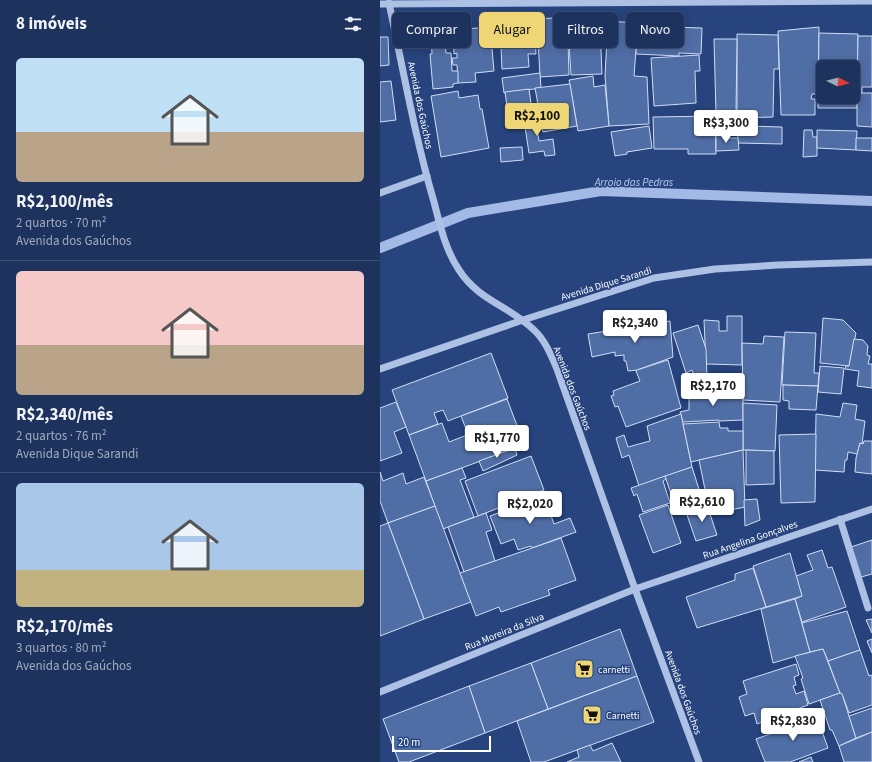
<!DOCTYPE html>
<html lang="pt">
<meta charset="utf-8">
<style>
body{margin:0;font-family:"Source Sans 3",sans-serif;background:#253b64;color:#f1f3f6;height:100vh;display:flex;flex-direction:column;font-size:15px;white-space:nowrap}
*{box-sizing:border-box;margin:0}
p{font-size:13px;color:#a0aabc}
.icon{flex:none;width:22px;height:22px;fill:none;stroke:currentColor;stroke-width:2;stroke-linecap:round;stroke-linejoin:round}
.map{position:relative;flex:1;overflow:hidden}
.sheet{display:flex;flex-direction:column;background:#1d335e;width:380px}
.sheet>*{flex:none}
.top-card{position:absolute;left:12px;top:12px;width:380px;height:36px;display:flex;gap:8px}
.needle{width:26px;rotate:96deg}
.tools{position:absolute;left:436px;top:60px;display:grid;gap:8px}
.tools a{display:grid;place-items:center;width:44px;height:44px;border-radius:6px;background:#1d335e;box-shadow:0 2px 10px #0003,0 0 0 1px #3b4e73;font-size:20px}
.scale{position:absolute;left:12px;bottom:10px;width:99px;box-sizing:border-box;padding-left:4px;border:2px solid #fff;border-top:0;font-size:11px;line-height:14px;white-space:nowrap;color:#fff;-webkit-text-stroke:3px #27447e;paint-order:stroke}
.price{position:absolute;translate:-50% -34px;padding:0 9px;border-radius:4px;background:#fff;color:#222;font-size:13px;line-height:26px;filter:drop-shadow(0 1px 2px #0008)}
.price::after{content:'';position:absolute;left:50%;top:24px;width:12px;height:9px;margin-left:-6px;background:inherit;clip-path:polygon(0 0,100% 0,50% 100%)}
.price.active{background:#edd673;color:#111}
ul{padding:0;list-style:none}
li{display:grid;align-content:center;gap:8px;height:212px;padding:0 16px}
li+li{border-top:1px solid #3b4e73}
li span{display:grid;place-items:center;height:124px;border-radius:6px;color:#555}
li>.icon{margin-inline-start:auto}
span .icon{width:72px;height:72px;fill:#fffc;stroke-width:1}
li b{font-size:17px}
h2{display:flex;justify-content:space-between;align-items:center;height:48px;padding:0 16px;font-size:17px}
.pill{padding:0 14px;border-radius:6px;background:#1d335e;box-shadow:0 2px 10px #0003,0 0 0 1px #3b4e73;font-size:14px;line-height:36px}
.pill.active{background:#edd673;color:#111}
main{display:flex;flex:1;min-height:0}
.map>svg:first-child{display:block}
.lines{fill:none;stroke-linecap:round;stroke-linejoin:round}
.stream{stroke:#a2bae5;stroke-width:10}
.building{fill:#506ea6;stroke:#d0ddf4;fill-rule:evenodd}
.minor{stroke:#adc1e5;stroke-width:7}
.labels{text-anchor:middle;stroke-width:3;stroke-linejoin:round;paint-order:stroke}
.street-label{font-size:10px;fill:#fff;stroke:#27447e}
.poi-label{font-size:10px;fill:#fff;stroke:#27447e;text-anchor:start}
.water-label{font-size:11px;font-style:italic;fill:#b8cbed;stroke:#27447e}
</style>
<main>
<section class="sheet">
<h2>8 imóveis<svg class="icon" aria-label="filters" viewBox="0 0 24 24"><path d="M4 7h16M4 17h16"/><circle cx="9" cy="7" r="2"/><circle cx="15" cy="17" r="2"/></svg></h2>
<ul>
<li><span style="background:linear-gradient(#bfe0f5 60%,#b9a48a 0)"><svg class="icon" aria-label="home" viewBox="0 0 24 24"><path d="M3 11l9-7 9 7M6 9v11h12V9"/></svg></span><div><b>R$2,100/mês</b><p>2 quartos · 70 m²</p><p>Avenida dos Gaúchos</p></div></li>
<li><span style="background:linear-gradient(#f6c9c9 60%,#b9a48a 0)"><svg class="icon" aria-label="home" viewBox="0 0 24 24"><path d="M3 11l9-7 9 7M6 9v11h12V9"/></svg></span><div><b>R$2,340/mês</b><p>2 quartos · 76 m²</p><p>Avenida Dique Sarandi</p></div></li>
<li><span style="background:linear-gradient(#a9c7e8 70%,#c2b280 0)"><svg class="icon" aria-label="home" viewBox="0 0 24 24"><path d="M3 11l9-7 9 7M6 9v11h12V9"/></svg></span><div><b>R$2,170/mês</b><p>3 quartos · 80 m²</p><p>Avenida dos Gaúchos</p></div></li>
</ul>
</section>
<div class="map">
<svg width="492" height="762" viewBox="0 0 492 762">
<rect width="100%" height="100%" fill="#27447e"/>
<g class="lines">
<polyline class="stream" points="0,248 88,213 221,191 492,201"/>
</g>
<g class="building">
<polygon points="173,18 173,25 177,25 177,42 188,41 189,75 160,77 157,19"/>
<polygon points="228,21 258,23 254,76 267,77 269,124 229,126 225,76"/>
<polygon points="154,24 156,54 148,54 149,67 122,69 120,26"/>
<polygon points="220,26 222,74 191,75 188,27"/>
<polygon points="258,26 322,28 321,54 299,53 299,56 256,54"/>
<polygon points="110,27 114,71 95,73 96,82 78,83 77,65 73,65 72,58 77,58 77,53 74,54 73,30"/>
<polygon points="439,27 438,94 432,94 431,99 435,99 435,115 401,115 398,31"/>
<polygon points="64,32 66,53 71,53 72,71 78,71 78,83 73,84 73,87 53,89 50,54 52,54 51,33"/>
<path d="M439 33 478 34 477 108H438ZM443 67H473V97H443Z"/>
<polygon points="357,34 398,35 399,69 394,69 393,117 357,118"/>
<polygon points="478,36 492,36 492,87 482,87 482,93 477,93"/>
<polygon points="0,37 8,37 9,65 0,66"/>
<polygon points="334,39 357,39 356,114 336,114"/>
<polygon points="319,55 320,71 315,71 316,103 274,106 271,58"/>
<polygon points="160,73 161,88 124,93 122,78"/>
<polygon points="213,76 214,87 225,85 229,126 198,131 189,80"/>
<polygon points="11,81 16,120 0,122 0,82"/>
<polygon points="190,84 197,126 163,132 155,88"/>
<polygon points="149,89 152,111 128,114 125,92"/>
<polygon points="78,91 79,98 98,95 100,109 102,109 109,148 61,157 51,96"/>
<polygon points="477,93 492,93 492,127 477,126"/>
<polygon points="154,112 159,141 173,139 175,155 165,156 164,151 149,153 143,114"/>
<polygon points="335,116 336,154 308,154 308,149 274,149 273,117"/>
<polygon points="357,118 365,118 366,126 402,127 402,144 358,143"/>
<polygon points="269,126 272,148 247,152 247,154 235,156 231,132"/>
<polygon points="424,130 432,130 433,137 437,137 437,156 423,157"/>
<polygon points="437,130 477,131 476,150 437,148"/>
<polygon points="336,134 342,134 342,138 358,138 359,150 336,151"/>
<polygon points="476,138 492,138 492,151 476,150"/>
<polygon points="142,147 143,160 121,162 120,148"/>
<polygon points="347,316 362,316 362,365 326,364 324,320 339,321 339,331 347,331"/>
<polygon points="443,318 463,320 476,333 469,366 440,363"/>
<polygon points="290,321 293,357 257,370 248,371 246,361 244,361 244,355 235,356 235,352 212,357 208,334"/>
<polygon points="318,325 326,349 327,378 316,381 312,370 306,373 293,333"/>
<polygon points="405,332 436,333 434,373 439,373 438,386 402,385"/>
<polygon points="384,336 404,337 400,402 363,400 362,343 383,344"/>
<polygon points="474,339 483,340 488,346 487,355 490,356 488,364 492,364 492,388 477,386 479,371 465,369 466,366 469,366"/>
<polygon points="111,353 128,398 68,421 63,410 54,413 58,424 29,435 12,390"/>
<polygon points="288,360 301,408 246,427 238,406 235,407 231,396 234,395 233,391 260,381 256,371 257,370"/>
<polygon points="440,366 464,368 461,394 438,392"/>
<polygon points="403,385 438,386 436,410 409,409 409,401 403,400"/>
<polygon points="348,391 349,398 363,398 363,420 339,421 339,420 303,422 300,412 309,410 309,392"/>
<polygon points="127,399 144,444 121,453 118,447 114,448 117,455 46,481 29,435 62,423 69,442 87,435 85,430 86,429 81,416"/>
<polygon points="16,402 26,427 14,432 22,453 0,461 0,408"/>
<polygon points="363,403 397,405 395,451 363,450"/>
<polygon points="463,403 477,405 475,419 485,421 482,444 480,443 477,454 468,452 467,460 465,460 464,472 435,470 436,414 460,417"/>
<polygon points="301,414 312,467 259,486 249,455 242,458 236,438 244,435 248,447 270,441 267,426"/>
<polygon points="339,422 340,428 348,428 348,431 363,431 363,450 311,462 303,424"/>
<polygon points="436,434 435,502 401,503 399,435"/>
<polygon points="484,441 492,441 492,474 475,472 476,458 480,443 483,444"/>
<polygon points="135,448 137,455 103,471 99,461"/>
<polygon points="363,450 365,507 330,514 319,460"/>
<polygon points="366,450 394,451 394,484 366,485"/>
<polygon points="151,456 164,490 98,516 85,481"/>
<polygon points="312,467 323,502 296,510 285,476"/>
<polygon points="82,468 86,478 80,480 94,517 63,529 46,481"/>
<polygon points="0,472 3,481 23,473 26,484 44,477 55,506 8,523 0,501"/>
<polygon points="285,476 286,479 283,481 290,503 263,512 257,494 254,496 251,488"/>
<polygon points="164,496 174,524 190,518 196,532 152,548 151,546 138,550 134,539 121,544 110,516"/>
<polygon points="377,499 380,520 365,526 364,500"/>
<polygon points="328,504 330,514 337,535 316,541 306,512"/>
<polygon points="288,505 301,543 273,553 259,515"/>
<polygon points="55,506 91,602 44,619 8,523"/>
<polygon points="106,513 112,530 106,532 115,561 84,572 68,527"/>
<polygon points="8,523 44,619 0,636 0,526"/>
<polygon points="181,538 196,580 168,590 170,595 121,612 119,607 96,616 80,573"/>
<polygon points="492,540 492,574 481,577 471,547"/>
<polygon points="442,550 448,568 452,567 466,607 422,622 415,599 422,596 416,576 433,570 427,555"/>
<polygon points="410,553 422,596 386,607 373,566"/>
<polygon points="373,568 386,607 317,628 306,597 355,580 355,574"/>
<polygon points="415,599 430,652 393,663 381,609"/>
<polygon points="467,611 480,650 448,661 443,649 430,652 422,623"/>
<polygon points="492,619 492,633 486,620"/>
<polygon points="240,629 257,676 168,709 151,663"/>
<polygon points="492,639 492,653 487,641"/>
<polygon points="443,649 460,693 429,704 421,679 423,678 415,656"/>
<polygon points="480,650 489,676 492,675 492,705 469,713 462,694 460,693 448,661"/>
<polygon points="151,663 168,709 105,733 89,686"/>
<polygon points="416,664 419,675 414,677 416,685 413,686 416,694 424,691 428,705 377,724 374,713 365,716 359,697 367,694 363,681"/>
<polygon points="257,676 274,722 164,762 151,762 137,721"/>
<polygon points="89,686 105,733 29,762 19,762 3,719"/>
<polygon points="460,693 462,694 476,738 459,746 452,730 450,730 440,700"/>
<polygon points="492,708 492,732 476,738 469,716"/>
<polygon points="437,717 448,748 410,762 385,762 376,739"/>
<polygon points="492,732 492,762 464,762 459,746"/>
<polygon points="232,743 241,762 187,762 199,757 197,750 210,745 213,751"/>
<polygon points="431,757 433,762 419,762"/>
</g>
<g class="lines">
<g class="minor">
<path d="M9 3C23 69 35 137 54 202 60 225 65 249 79 270 99 301 130 306 154 330 165 340 171 355 177 369L255 589 319 762"/>
<polyline points="0,4 492,1"/>
<polyline points="0,193 47,176"/>
<polyline points="0,369 143,320 274,278 335,269 398,265 492,262"/>
<polyline points="460,519 488,608"/>
<polyline points="0,692 255,589 492,509"/>
</g>
</g>
<defs>
<symbol id="supermarket-square" viewBox="-11 -11 22 22"><rect x="-9" y="-9" width="18" height="18" rx="4" fill="#edd673" stroke="#27447e"/><path d="M-6-5.5h2.5l.6 2H6L4.5 2H-2.5L-4.4-4H-6ZM-1.5 3.2a1.3 1.3 0 1 0 .1 0ZM3 3.2a1.3 1.3 0 1 0 .1 0Z" fill="#111"/></symbol>
</defs>
<g fill-rule="evenodd">
<use href="#supermarket-square" x="193" y="658" width="22" height="22"/>
<use href="#supermarket-square" x="201" y="704" width="22" height="22"/>
</g>
<g class="labels">
<g class="street-label">
<text transform="translate(41 105) rotate(78)" y="4">Avenida dos Gaúchos</text>
<text transform="translate(226 283) rotate(-17)" y="4">Avenida Dique Sarandi</text>
<text transform="translate(193 388) rotate(69)" y="4">Avenida dos Gaúchos</text>
<text transform="translate(370 539) rotate(-19)" y="4">Rua Angelina Gonçalves</text>
<text transform="translate(124 631) rotate(-22)" y="4">Rua Moreira da Silva</text>
<text transform="translate(304 692) rotate(70)" y="4">Avenida dos Gaúchos</text>
</g>
<g class="poi-label">
<text x="218" y="673">carnetti</text>
<text x="226" y="719">Carnetti</text>
</g>
<g class="water-label">
<text x="254" y="186">Arroio das Pedras</text>
</g>
</g>
</svg>
<div class="tools">
<a><svg class="needle" viewBox="-14 -14 28 28"><path d="M0-13l5 13h-10z" fill="#e53935"/><path d="M0 13l5-13h-10z" fill="#a0aabc"/></svg></a>
</div>
<div class="scale">20 m</div>
<b class="price active" style="left:157px;top:137px">R$2,100</b>
<b class="price" style="left:346px;top:144px">R$3,300</b>
<b class="price" style="left:255px;top:344px">R$2,340</b>
<b class="price" style="left:333px;top:407px">R$2,170</b>
<b class="price" style="left:117px;top:459px">R$1,770</b>
<b class="price" style="left:322px;top:523px">R$2,610</b>
<b class="price" style="left:150px;top:525px">R$2,020</b>
<b class="price" style="left:413px;top:742px">R$2,830</b>
<div class="top-card">
<a class="pill">Comprar</a>
<a class="pill active">Alugar</a>
<a class="pill">Filtros</a>
<a class="pill">Novo</a>
</div>
</div>
</main>
